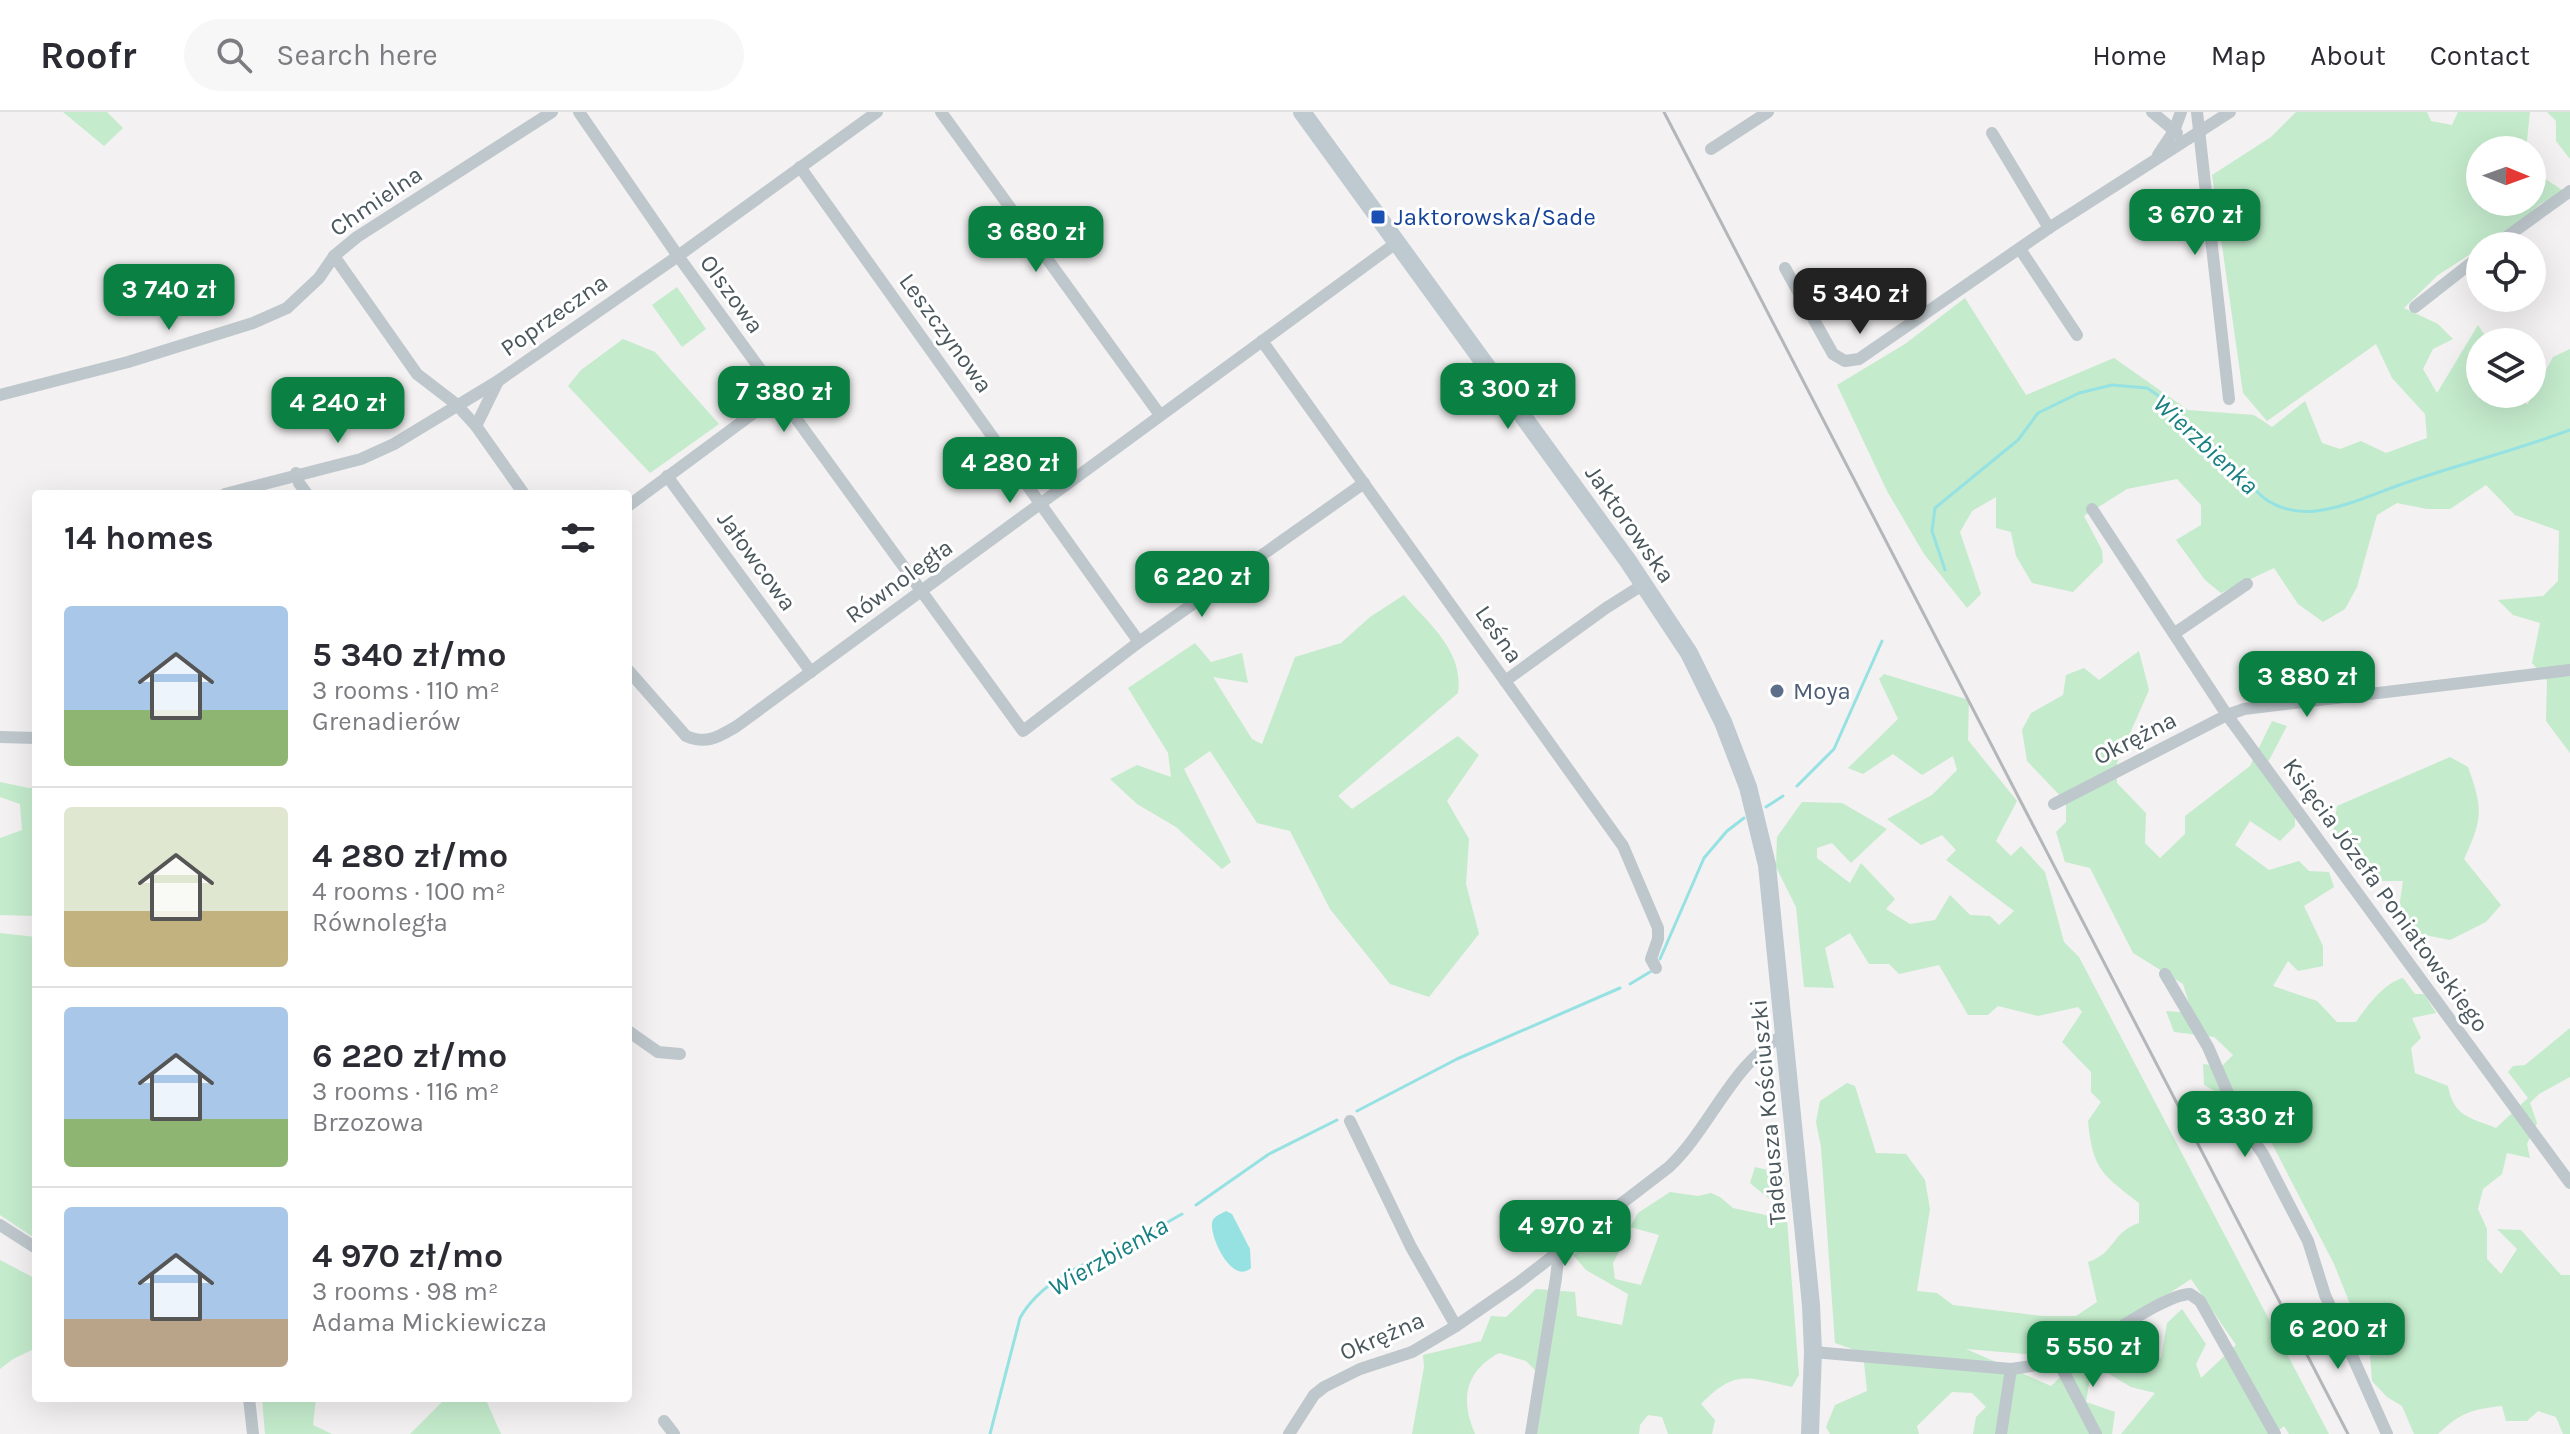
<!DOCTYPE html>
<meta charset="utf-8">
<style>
body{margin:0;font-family:Karla,sans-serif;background:#f7f7f7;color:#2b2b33;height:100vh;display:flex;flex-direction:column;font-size:30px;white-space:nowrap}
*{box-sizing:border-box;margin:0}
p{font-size:26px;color:#7c7c81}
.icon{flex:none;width:44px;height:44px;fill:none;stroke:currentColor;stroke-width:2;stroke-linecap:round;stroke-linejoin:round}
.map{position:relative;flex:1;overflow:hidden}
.details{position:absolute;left:32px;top:378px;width:600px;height:912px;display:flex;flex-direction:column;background:#fff;border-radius:8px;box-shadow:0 8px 32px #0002}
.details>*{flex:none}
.needle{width:52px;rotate:91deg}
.controls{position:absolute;left:2466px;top:24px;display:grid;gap:16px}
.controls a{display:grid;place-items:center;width:80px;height:80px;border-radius:50%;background:#fff;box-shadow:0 8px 32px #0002;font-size:40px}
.price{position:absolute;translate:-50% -68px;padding:0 18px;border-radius:16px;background:#0b8043;color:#fff;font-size:26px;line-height:52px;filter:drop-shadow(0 2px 4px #0008)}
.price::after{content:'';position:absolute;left:50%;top:48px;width:24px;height:18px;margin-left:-12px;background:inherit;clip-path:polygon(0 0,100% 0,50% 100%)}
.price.selected{background:#222;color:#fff}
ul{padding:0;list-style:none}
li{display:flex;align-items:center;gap:24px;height:200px;padding:0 32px}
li+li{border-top:2px solid #e1e1e2}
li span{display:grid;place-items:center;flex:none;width:224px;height:160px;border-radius:8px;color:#555}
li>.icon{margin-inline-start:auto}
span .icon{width:96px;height:96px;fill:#fffc;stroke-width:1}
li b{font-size:34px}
h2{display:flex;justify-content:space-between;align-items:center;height:96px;padding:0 32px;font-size:34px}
header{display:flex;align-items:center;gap:48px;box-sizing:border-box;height:112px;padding:0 40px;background:#fff;border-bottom:2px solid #e1e1e2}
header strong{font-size:38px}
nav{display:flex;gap:44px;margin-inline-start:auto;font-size:28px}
.search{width:560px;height:72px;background:#f7f7f7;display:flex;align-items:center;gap:20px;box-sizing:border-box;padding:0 28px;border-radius:44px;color:#7c7c81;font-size:30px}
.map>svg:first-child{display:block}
.green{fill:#c4ebcc}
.water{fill:#96e2e3}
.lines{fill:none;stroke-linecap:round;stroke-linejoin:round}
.stream{stroke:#96e2e3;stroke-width:3}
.street{stroke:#bec7cc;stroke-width:12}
.secondary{stroke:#becad0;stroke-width:18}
.rail{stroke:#b3b7ba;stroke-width:3}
.transit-dot{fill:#1a4fb4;stroke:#fff;stroke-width:3}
.service-dot{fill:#5c6f8a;stroke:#fff;stroke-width:3}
.labels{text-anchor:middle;stroke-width:6;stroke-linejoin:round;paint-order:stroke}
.street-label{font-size:24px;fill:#4a575c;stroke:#fff}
.transit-label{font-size:24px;fill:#164399;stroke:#fff;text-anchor:start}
.service-label{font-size:24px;fill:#4e5e75;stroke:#fff;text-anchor:start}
.water-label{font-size:26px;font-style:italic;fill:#198082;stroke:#fff}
</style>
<header>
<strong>Roofr</strong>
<div class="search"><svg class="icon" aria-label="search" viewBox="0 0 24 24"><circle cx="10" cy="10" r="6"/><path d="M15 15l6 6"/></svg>Search here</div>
<nav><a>Home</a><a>Map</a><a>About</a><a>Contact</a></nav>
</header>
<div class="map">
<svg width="2570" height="1322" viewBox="0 0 2570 1322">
<rect width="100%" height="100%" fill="#f3f1f1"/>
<g class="green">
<polygon points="63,0 107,0 123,16 104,34"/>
<polygon points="2296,0 2427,0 2431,9 2452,13 2458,0 2530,0 2526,38 2480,38 2480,90 2532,90 2532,49 2541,64 2565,80 2540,92 2520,110 2438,163 2404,196 2438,212 2453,227 2433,237 2423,257 2437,281 2478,213 2489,230 2480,230 2480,282 2520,282 2527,293 2553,245 2570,237 2570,641 2546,609 2547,569 2532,551 2540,511 2513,503 2498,488 2543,484 2558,469 2559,419 2515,403 2486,373 2450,397 2427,397 2397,391 2377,403 2357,475 2345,497 2323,510 2298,492 2274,456 2221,481 2205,468 2176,428 2201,413 2201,393 2177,367 2127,377 2084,404 2102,438 2103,450 2073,480 2032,471 2016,444 2011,420 1996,416 1996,385 1972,399 1960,420 1981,482 1967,496 1924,442 1887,379 1837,273 1905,232 1965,186 2026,283 2114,246 2188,298 2254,303 2272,315 2305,289 2322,331 2340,337 2361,329 2386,341 2427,326 2425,302 2392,266 2376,232 2267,309 2243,281 2212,63 2271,25"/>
<polygon points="2547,0 2570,0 2570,47 2556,29 2556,9"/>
<polygon points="677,175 706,217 682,235 652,193"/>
<polygon points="623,227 655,240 719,312 650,361 568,274 581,258"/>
<path d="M1404 483C1429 512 1464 539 1458 581L1338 684 1352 697 1458 624 1479 643 1447 689 1469 727 1466 772 1479 822 1429 885 1390 872 1330 797 1290 719 1257 711 1210 639 1184 657 1231 750 1222 757 1176 715 1137 692 1110 667 1137 653 1171 665 1168 641 1128 576 1195 531 1211 550 1242 541 1248 571 1213 565 1252 627 1262 632 1295 545 1341 531 1370 505Z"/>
<path d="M2139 539 2149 578 2117 651V671L2146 701 2145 731 2160 746 2185 722V704L2250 654 2272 609 2287 614 2266 654 2295 694V714L2280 729 2250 709 2235 733 2269 758 2299 749 2309 759 2329 760 2334 775 2304 794 2323 834V854L2298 859 2288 849 2273 874 2317 889 2337 910H2356C2367 894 2384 871 2403 866L2415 882H2424L2436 901 2412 906 2421 926 2411 936 2415 961 2448 974C2454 1005 2469 1005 2496 1016L2528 986 2508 960 2513 954 2525 953 2570 916V965L2539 982 2530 991 2537 1011 2527 1032 2530 1046 2507 1041 2502 1062 2483 1077 2478 1097 2487 1117V1147L2501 1162 2517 1137 2497 1117 2521 1118 2561 1163H2570V1322H2563L2556 1305 2538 1299 2527 1309H2506L2502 1294C2472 1297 2460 1301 2438 1322H2414L2402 1294 2387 1285 2372 1269 2370 1242 2334 1152 2263 1014 2240 993 2204 973 2203 952 2221 955 2233 943 2214 925 2174 920 2166 899 2192 901 2183 872 2133 841 2090 756 2065 750 2056 720 2066 710V690L2027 649 2022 618 2031 601 2063 583 2066 563 2084 556 2099 568Z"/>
<path d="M1884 562 1969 588 1968 628 2017 689 1996 729 2011 744 2021 734 2045 760 2064 830 2079 845 2329 1322H2289L2284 1314 2274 1322H2121L2155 1281 2131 1275 2106 1260 2122 1235 2161 1246 2167 1211 2182 1197 2206 1232 2196 1252 2201 1266 2236 1233 2191 1167 2132 1206 2059 1245 1966 1237 2051 1274 2071 1255H2092L2086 1290 2115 1300 2112 1322H1973L1976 1305 1986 1295 1972 1281 1952 1280 1917 1314 1919 1322H1830L1826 1315 1835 1293 1867 1279 1863 1241 1835 1231 1821 1035 1816 1010 1820 989 1847 971 1855 974 1876 1041 1906 1042 1925 1068 1930 1097 1917 1179 1937 1181 1953 1193 2043 1204H2076L2097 1190 2088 1150C2116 1141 2111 1120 2139 1111V1091C2102 1062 2093 1058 2088 1009L2101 990 2091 980V960L2062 930 2082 900 2078 895 2038 904 1998 894 1988 903H1968L1939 853 1899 862 1889 852H1869L1850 821 1825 836 1834 876 1804 875 1796 795 1776 755 1777 725 1802 690 1842 691 1887 717 1851 751 1832 731 1817 736V746L1850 771 1861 751 1895 787 1886 797 1910 812 1935 808 1950 783 1970 803 1990 804 1999 813 2014 799 1946 748 1956 738 1942 723 1921 733 1887 707 1932 683 1957 658 1953 644 1922 663 1893 642 1863 662 1848 656 1898 607 1879 567Z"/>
<path d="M2450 645 2468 655C2483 697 2483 706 2464 747L2501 793 2486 810 2450 828 2415 821 2399 796 2403 769H2374L2333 720 2337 694Z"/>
<polygon points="0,670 29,676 36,675 36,804 0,803 0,726 22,718 20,692 0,685"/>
<polygon points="0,821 36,825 36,1127 0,1103"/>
<path d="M1772 1043H1782L1799 1263 1792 1275C1747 1265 1735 1257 1701 1292L1715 1308 1712 1322H1668L1662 1305 1648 1303 1640 1313 1639 1322H1536L1545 1268 1526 1249 1499 1241C1465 1260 1460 1286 1475 1322H1412L1424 1255 1423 1243 1481 1229 1491 1204 1506 1205 1536 1177 1575 1180 1577 1204 1622 1213 1628 1182 1586 1158 1573 1143 1600 1126 1626 1127 1613 1151 1615 1167 1641 1173 1659 1123 1630 1115 1638 1101 1670 1080 1698 1084 1711 1081 1720 1085 1733 1096 1770 1104 1773 1090 1750 1071 1755 1055 1772 1059Z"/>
<polygon points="0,1148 36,1167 36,1236 13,1247 0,1257"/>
<polygon points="262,1286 316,1286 313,1313 332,1322 265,1322"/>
<polygon points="446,1286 485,1286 501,1322 410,1322"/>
</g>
<path class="water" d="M1226 1099 1232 1102 1250 1137 1251 1156C1232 1173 1210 1126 1212 1111 1213 1104 1221 1102 1226 1099Z"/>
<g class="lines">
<g class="stream">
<path d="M1945 458 1932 419 1935 396 2018 328 2038 301 2079 281 2112 273 2147 276 2166 289 2204 332 2264 386C2279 397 2297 401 2316 399 2348 395 2380 379 2411 369 2464 351 2517 338 2570 318"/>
<polyline points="1797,674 1834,637 1882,529"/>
<polyline points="1766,695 1783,684"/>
<polyline points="1660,847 1704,746 1727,719 1744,706"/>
<polyline points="1630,872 1650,860"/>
<polyline points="1357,999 1457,947 1620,876"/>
<polyline points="1196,1093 1269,1042 1337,1008"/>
<path d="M990 1322 1020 1206C1046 1160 1106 1145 1149 1121 1160 1115 1171 1108 1182 1102"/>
</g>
<g class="street">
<polyline points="579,0 678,144 1023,619 1139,530 1364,371"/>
<polyline points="941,0 1160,303"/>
<polyline points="2152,0 2177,21"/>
<polyline points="2197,0 2229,287"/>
<polyline points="1992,21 2049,116"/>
<polyline points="1711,37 1768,0"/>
<polyline points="2158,43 2174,19 2181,0"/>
<polyline points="800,55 1139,530"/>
<polyline points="2494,134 2570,79"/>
<polyline points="2020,137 2077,223"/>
<polyline points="334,144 417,262 456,292 476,314 524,382"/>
<polyline points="1785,156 1833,242 1845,249 1859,247 2049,116 2230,0"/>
<polyline points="2415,195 2480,144"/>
<polyline points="1262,229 1623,734 1658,816 1658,827 1651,847 1656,856"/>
<polyline points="0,283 128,250 253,211 287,196 319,166 334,144 357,125 552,0"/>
<polyline points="476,314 498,269"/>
<polyline points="296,361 299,371 307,382"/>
<polyline points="667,364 811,560"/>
<polyline points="225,382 361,347 394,332 498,269 678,144 877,0"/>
<polyline points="628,394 778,283"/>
<polyline points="2092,397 2227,603 2570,1071"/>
<polyline points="2175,521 2247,472"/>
<path d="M628 558 686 624C707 633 718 625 737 614L1396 131"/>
<polyline points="1505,569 1606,496 1644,472"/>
<polyline points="0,625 36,626"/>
<polyline points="2054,692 2227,603 2244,597 2570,558"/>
<polyline points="2165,862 2208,935 2240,1009 2263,1042 2308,1129 2325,1183 2387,1322"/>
<polyline points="628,919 658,940 680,942"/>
<polyline points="1350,1009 1411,1135 1456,1214"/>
<polyline points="0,1113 36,1136"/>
<path d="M1813 1240 2011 1257C2037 1254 2060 1249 2084 1237 2110 1224 2164 1183 2190 1182L2200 1189 2275 1322"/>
<polyline points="2058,1249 2096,1322"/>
<polyline points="249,1286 253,1322"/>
<polyline points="664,1309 674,1322"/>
<path d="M1289 1322 1314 1283 1324 1275 1360 1257 1412 1240 1456 1214 1518 1171 1669 1055C1712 1014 1731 952 1785 922"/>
<polyline points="1531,1322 1556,1166 1558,1149 1553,1142"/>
<polyline points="2001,1322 2011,1257"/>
</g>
<polyline class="secondary" points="1302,0 1628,449 1689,541 1723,610 1748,675 1767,753 1811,1193 1813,1240 1810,1322"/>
<polyline class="rail" points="1664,0 2348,1322"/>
</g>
<rect class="transit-dot" x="1370" y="97" width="16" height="16" rx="4"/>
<circle class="service-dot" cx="1777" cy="579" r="8"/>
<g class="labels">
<g class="street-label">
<text transform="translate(376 89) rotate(-34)" y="8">Chmielna</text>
<text transform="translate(732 182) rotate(54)" y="8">Olszowa</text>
<text transform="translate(554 203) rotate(-35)" y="8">Poprzeczna</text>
<text transform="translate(946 221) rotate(54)" y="8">Leszczynowa</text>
<text transform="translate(1630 412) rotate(55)" y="8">Jaktorowska</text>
<text transform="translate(757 449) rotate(54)" y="8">Jałowcowa</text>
<text transform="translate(899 469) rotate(-36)" y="8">Równoległa</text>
<text transform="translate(1499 522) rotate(55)" y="8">Leśna</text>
<text transform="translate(2135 626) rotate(-27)" y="8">Okrężna</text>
<text transform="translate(2386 783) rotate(54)" y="8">Księcia Józefa Poniatowskiego</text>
<text transform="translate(1768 1000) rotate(-95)" y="8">Tadeusza Kościuszki</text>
<text transform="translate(1382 1224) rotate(-23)" y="8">Okrężna</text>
</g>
<g class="transit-label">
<text x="1394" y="113">Jaktorowska/Sade</text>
</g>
<g class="service-label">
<text x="1793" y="587">Moya</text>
</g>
<g class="water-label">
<text transform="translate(2206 332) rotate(43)" y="9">Wierzbienka</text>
<text transform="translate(1108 1144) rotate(-30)" y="9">Wierzbienka</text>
</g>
</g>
</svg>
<div class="controls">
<a><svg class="needle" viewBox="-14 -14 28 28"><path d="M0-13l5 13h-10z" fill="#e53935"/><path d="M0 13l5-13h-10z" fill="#7c7c81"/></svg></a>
<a><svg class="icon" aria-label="locate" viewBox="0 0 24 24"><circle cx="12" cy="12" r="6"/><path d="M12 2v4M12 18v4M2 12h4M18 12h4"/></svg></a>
<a><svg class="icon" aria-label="layers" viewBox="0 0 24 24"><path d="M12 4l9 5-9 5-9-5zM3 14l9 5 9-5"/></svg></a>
</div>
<b class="price" style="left:2195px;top:145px">3 670 zł</b>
<b class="price" style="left:1036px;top:162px">3 680 zł</b>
<b class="price" style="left:169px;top:220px">3 740 zł</b>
<b class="price selected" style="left:1860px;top:224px">5 340 zł</b>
<b class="price" style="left:1508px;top:319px">3 300 zł</b>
<b class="price" style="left:784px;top:322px">7 380 zł</b>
<b class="price" style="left:338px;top:333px">4 240 zł</b>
<b class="price" style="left:1010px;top:393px">4 280 zł</b>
<b class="price" style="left:1202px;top:507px">6 220 zł</b>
<b class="price" style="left:2307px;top:607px">3 880 zł</b>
<b class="price" style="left:2245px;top:1047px">3 330 zł</b>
<b class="price" style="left:1565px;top:1156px">4 970 zł</b>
<b class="price" style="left:2338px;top:1259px">6 200 zł</b>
<b class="price" style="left:2093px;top:1277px">5 550 zł</b>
<section class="details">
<h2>14 homes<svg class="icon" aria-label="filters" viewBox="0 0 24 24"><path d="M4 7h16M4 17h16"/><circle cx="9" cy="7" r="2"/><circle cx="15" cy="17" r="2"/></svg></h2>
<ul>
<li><span style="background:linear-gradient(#a9c7e8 65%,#8fb573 0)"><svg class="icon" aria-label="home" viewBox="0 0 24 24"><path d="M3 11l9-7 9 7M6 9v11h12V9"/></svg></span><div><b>5 340 zł/mo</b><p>3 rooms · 110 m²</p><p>Grenadierów</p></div></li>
<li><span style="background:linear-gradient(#dfe7d0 65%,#c2b280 0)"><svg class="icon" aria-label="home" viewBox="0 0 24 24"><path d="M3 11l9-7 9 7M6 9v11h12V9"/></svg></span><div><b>4 280 zł/mo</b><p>4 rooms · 100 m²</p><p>Równoległa</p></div></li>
<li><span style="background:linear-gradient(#a9c7e8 70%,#8fb573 0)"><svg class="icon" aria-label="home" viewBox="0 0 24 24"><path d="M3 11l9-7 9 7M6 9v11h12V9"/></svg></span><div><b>6 220 zł/mo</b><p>3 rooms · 116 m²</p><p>Brzozowa</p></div></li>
<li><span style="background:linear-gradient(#a9c7e8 70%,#b9a48a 0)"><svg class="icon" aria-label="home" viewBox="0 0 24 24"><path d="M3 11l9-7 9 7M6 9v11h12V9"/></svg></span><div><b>4 970 zł/mo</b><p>3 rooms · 98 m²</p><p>Adama Mickiewicza</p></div></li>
</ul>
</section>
</div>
